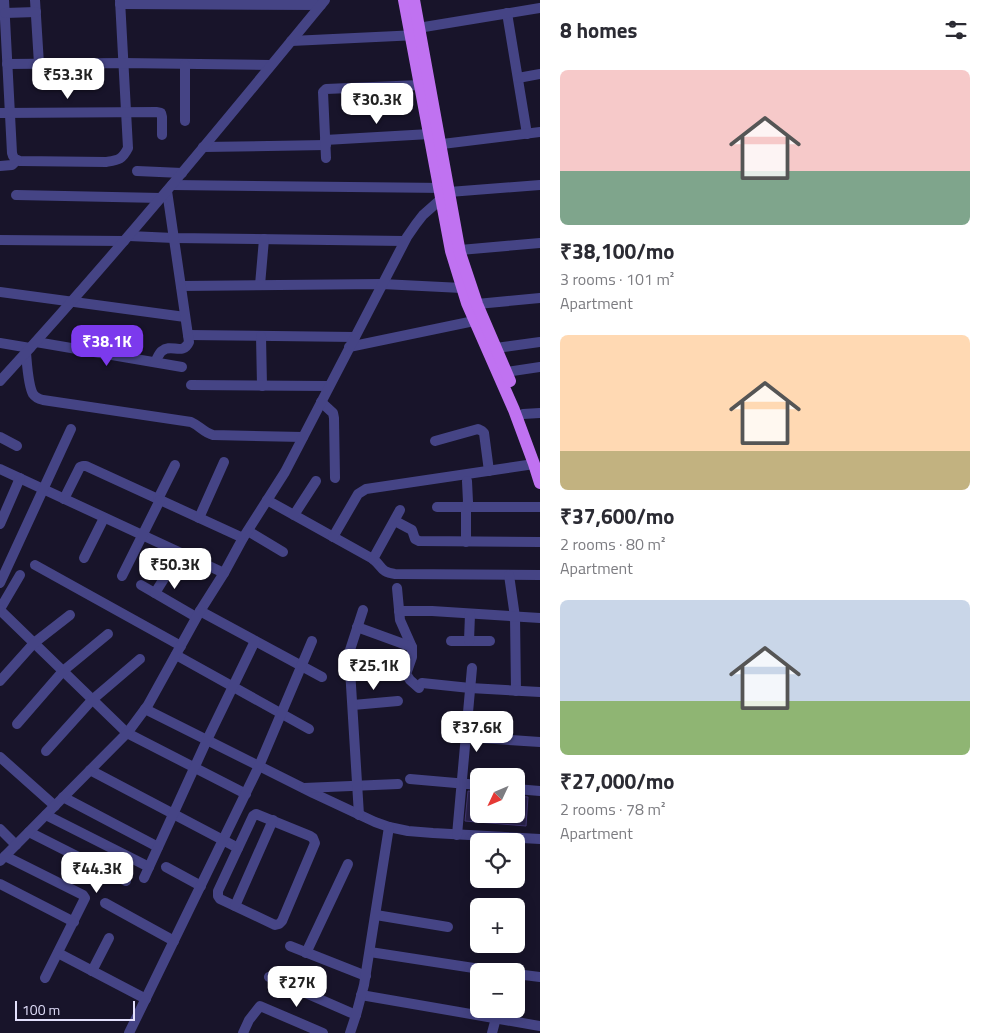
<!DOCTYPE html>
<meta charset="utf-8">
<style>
body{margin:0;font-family:"Titillium Web",sans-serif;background:#f7f7f7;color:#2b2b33;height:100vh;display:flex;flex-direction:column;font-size:19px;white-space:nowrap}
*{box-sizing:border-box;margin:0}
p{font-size:16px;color:#7c7c81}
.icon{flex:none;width:28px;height:28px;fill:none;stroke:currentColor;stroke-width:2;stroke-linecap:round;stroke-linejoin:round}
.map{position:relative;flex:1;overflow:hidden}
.panel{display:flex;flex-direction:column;background:#fff;width:450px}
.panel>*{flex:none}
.needle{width:32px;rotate:226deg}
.controls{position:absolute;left:470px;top:768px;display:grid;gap:10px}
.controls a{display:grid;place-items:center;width:55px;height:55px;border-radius:8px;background:#fff;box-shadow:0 2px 12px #0003;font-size:25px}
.scale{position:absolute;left:15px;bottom:12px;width:120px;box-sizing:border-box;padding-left:5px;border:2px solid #e3e0fc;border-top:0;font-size:14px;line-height:18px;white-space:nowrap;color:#e3e0fc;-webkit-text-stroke:4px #18142a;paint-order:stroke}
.price{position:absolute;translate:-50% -42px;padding:0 11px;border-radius:10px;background:#fff;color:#222;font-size:16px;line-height:32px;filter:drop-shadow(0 1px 2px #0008)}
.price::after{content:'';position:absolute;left:50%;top:30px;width:15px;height:11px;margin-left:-8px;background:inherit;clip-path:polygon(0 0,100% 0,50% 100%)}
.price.active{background:#7c3aed;color:#fff}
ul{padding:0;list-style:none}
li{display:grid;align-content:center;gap:10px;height:265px;padding:0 20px}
li span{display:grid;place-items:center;height:155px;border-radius:8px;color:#555}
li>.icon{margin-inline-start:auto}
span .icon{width:90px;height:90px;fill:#fffc;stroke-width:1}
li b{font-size:21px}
h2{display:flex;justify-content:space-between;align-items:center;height:60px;padding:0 20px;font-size:21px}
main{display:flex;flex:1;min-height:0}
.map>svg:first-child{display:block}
.building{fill:#292249;stroke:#423673}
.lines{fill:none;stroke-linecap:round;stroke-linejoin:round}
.minor{stroke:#454485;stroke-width:10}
.major{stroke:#c072f1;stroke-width:12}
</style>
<main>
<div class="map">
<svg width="540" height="1033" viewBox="0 0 540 1033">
<rect width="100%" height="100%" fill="#18142a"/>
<polygon class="building" points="468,791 479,792 479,814 516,814 516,796 528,797 526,826 465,821"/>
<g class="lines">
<g class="minor">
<path d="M4 0 12 153C13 158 15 160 20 161L106 162C118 160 122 160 128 148L120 0"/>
<polyline points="35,0 39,64"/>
<polyline points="120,4 321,5"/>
<polyline points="5,13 36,12"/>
<polyline points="507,13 527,134"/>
<polyline points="418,28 540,8"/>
<polyline points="291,41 418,35"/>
<polyline points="7,64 123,63 271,65"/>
<polyline points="518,78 540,74"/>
<polyline points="0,113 156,112 161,113 162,117 162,135"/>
<polyline points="185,121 185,64"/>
<polyline points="325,140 430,134"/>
<polyline points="434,145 540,132"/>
<polyline points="203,147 326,145"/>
<polyline points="326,158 323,92 326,89 420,85"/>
<polyline points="0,166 12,165 17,160"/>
<polyline points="137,171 182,173"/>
<polyline points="172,185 446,188"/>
<polyline points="16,195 161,198"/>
<polyline points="129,236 174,238 404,241"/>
<polyline points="0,240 124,241"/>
<polyline points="460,250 540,243"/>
<polyline points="260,285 264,239"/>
<polyline points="181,286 382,284 462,288"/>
<polyline points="0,292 185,317"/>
<polyline points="477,304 540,298"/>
<polyline points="188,335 355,337"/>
<polyline points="261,336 262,386"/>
<polyline points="36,342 182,367"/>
<polyline points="0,343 30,348"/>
<polyline points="349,347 474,321"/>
<polyline points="496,348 540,342"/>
<path d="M26 353C27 363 28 385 33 394 35 397 39 399 43 400L191 422C200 426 203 432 213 435L303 437"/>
<path d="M155 362C157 359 159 353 162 351 171 343 183 356 189 342L167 191"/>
<polyline points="506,372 540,367"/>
<path d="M0 381C113 258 219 129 325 0"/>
<polyline points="191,385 329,386"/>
<polyline points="321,402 333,413 334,418 335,478"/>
<polyline points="523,414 540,413"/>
<polyline points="0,437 17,446"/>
<polyline points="435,441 478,429 482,431 484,433 489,471"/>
<polyline points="0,469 224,573"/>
<polyline points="64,499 80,467 83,466 86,466 243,538"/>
<polyline points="158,499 175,465"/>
<path d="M267 500 373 559C383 567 380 572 395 574L540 575"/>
<polyline points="437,507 540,507"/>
<polyline points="294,515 316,481"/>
<polyline points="199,518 224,462"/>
<polyline points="395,521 412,530 415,539 419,541 540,542"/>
<polyline points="0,524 20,478"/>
<polyline points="248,531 283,552"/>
<polyline points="333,537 358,494 366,489 534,464"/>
<polyline points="466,542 466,507 468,502 467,481"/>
<polyline points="84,558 104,518"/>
<polyline points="373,559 400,510"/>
<polyline points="35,565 181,646"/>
<polyline points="509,575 515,617 516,691"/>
<polyline points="122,576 160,500"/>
<polyline points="0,583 71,429"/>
<polyline points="141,585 196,617"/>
<polyline points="397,588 400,620 412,647 412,657 406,674 410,680 419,688"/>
<polyline points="155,593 180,553"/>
<polyline points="0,609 20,575"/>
<polyline points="0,610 127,733 246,794"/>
<polyline points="200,611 322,677"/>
<polyline points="399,611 432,611 540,618"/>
<polyline points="357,627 412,647"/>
<polyline points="451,641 490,641"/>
<polyline points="469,641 470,614"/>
<polyline points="176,655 309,729"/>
<polyline points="0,681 34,643 70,615"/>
<polyline points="422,683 470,688 540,692"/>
<polyline points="353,705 398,701"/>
<polyline points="145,709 313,793 375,822 389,827 408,831 433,833 540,839"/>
<polyline points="17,724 63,671 108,634"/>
<polyline points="465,737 540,742"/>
<polyline points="46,751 92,700 140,659"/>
<polyline points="0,757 55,806"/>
<polyline points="90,770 238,848"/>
<polyline points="410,779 479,785"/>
<polyline points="304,788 398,784"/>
<polyline points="516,789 540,791"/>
<polyline points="63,797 158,847"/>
<polygon points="256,814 310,836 313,838 315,843 282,921 279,924 275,925 220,899 218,896 218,891 253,816"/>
<polyline points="46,815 149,867"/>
<polyline points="359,815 349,653 363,610"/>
<polyline points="0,829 16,845"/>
<polyline points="29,832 126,881"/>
<polyline points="457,835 472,668"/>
<polyline points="5,856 83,895 85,898 45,978"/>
<polyline points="0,861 128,732 148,705 200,611 224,573 243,538 285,472 407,237 416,224 423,215 449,192 540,185"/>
<polyline points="166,867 201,886"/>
<polyline points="144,878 207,740 255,641"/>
<polyline points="0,884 74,922"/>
<polyline points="105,903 174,941"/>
<polyline points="235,906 273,820"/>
<polyline points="376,915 448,927"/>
<polyline points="290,946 366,976"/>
<polyline points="370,952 493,971"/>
<polyline points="58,953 146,999"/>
<polyline points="306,953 348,864"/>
<polyline points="92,971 109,938"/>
<polyline points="516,974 540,977"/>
<polyline points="269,977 356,1015"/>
<polyline points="361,995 540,1026"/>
<polyline points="129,1033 259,766 312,641"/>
<polyline points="243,1033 249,1020 260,1006 323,1033"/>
<polyline points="350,1033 356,1015 364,985 389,827"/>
<polyline points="492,1033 496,1018"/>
</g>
<g class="major">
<polyline points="404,0 451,251 467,303 514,410 534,464 540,483"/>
<polyline points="414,0 460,253 477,304 510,381"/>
</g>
</g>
</svg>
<div class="controls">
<a><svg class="needle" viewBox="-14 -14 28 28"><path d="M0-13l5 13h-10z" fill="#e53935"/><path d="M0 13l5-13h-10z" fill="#7c7c81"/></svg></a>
<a><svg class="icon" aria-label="locate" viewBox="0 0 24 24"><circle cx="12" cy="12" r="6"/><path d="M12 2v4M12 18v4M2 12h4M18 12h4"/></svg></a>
<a>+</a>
<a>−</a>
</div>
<div class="scale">100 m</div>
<b class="price" style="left:68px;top:100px">₹53.3K</b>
<b class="price" style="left:377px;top:125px">₹30.3K</b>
<b class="price active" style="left:107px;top:367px">₹38.1K</b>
<b class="price" style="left:175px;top:590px">₹50.3K</b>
<b class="price" style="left:374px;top:691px">₹25.1K</b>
<b class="price" style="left:477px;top:753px">₹37.6K</b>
<b class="price" style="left:97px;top:894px">₹44.3K</b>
<b class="price" style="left:297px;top:1008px">₹27K</b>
</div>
<section class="panel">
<h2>8 homes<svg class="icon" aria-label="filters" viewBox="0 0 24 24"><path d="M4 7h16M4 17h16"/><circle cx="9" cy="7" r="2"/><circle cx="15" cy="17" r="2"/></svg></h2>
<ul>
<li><span style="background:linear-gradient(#f6c9c9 65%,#7fa58c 0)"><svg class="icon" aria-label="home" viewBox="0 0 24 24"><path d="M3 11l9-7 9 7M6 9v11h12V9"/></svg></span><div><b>₹38,100/mo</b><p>3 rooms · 101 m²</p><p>Apartment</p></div></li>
<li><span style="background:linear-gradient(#ffd9b3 75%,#c2b280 0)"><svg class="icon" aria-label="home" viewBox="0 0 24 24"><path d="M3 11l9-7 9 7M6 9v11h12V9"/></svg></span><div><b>₹37,600/mo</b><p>2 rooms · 80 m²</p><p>Apartment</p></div></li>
<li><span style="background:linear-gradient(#c9d6e8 65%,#8fb573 0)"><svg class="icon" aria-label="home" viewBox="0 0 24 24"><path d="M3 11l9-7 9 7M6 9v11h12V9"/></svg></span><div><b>₹27,000/mo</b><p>2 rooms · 78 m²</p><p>Apartment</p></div></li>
</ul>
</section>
</main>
